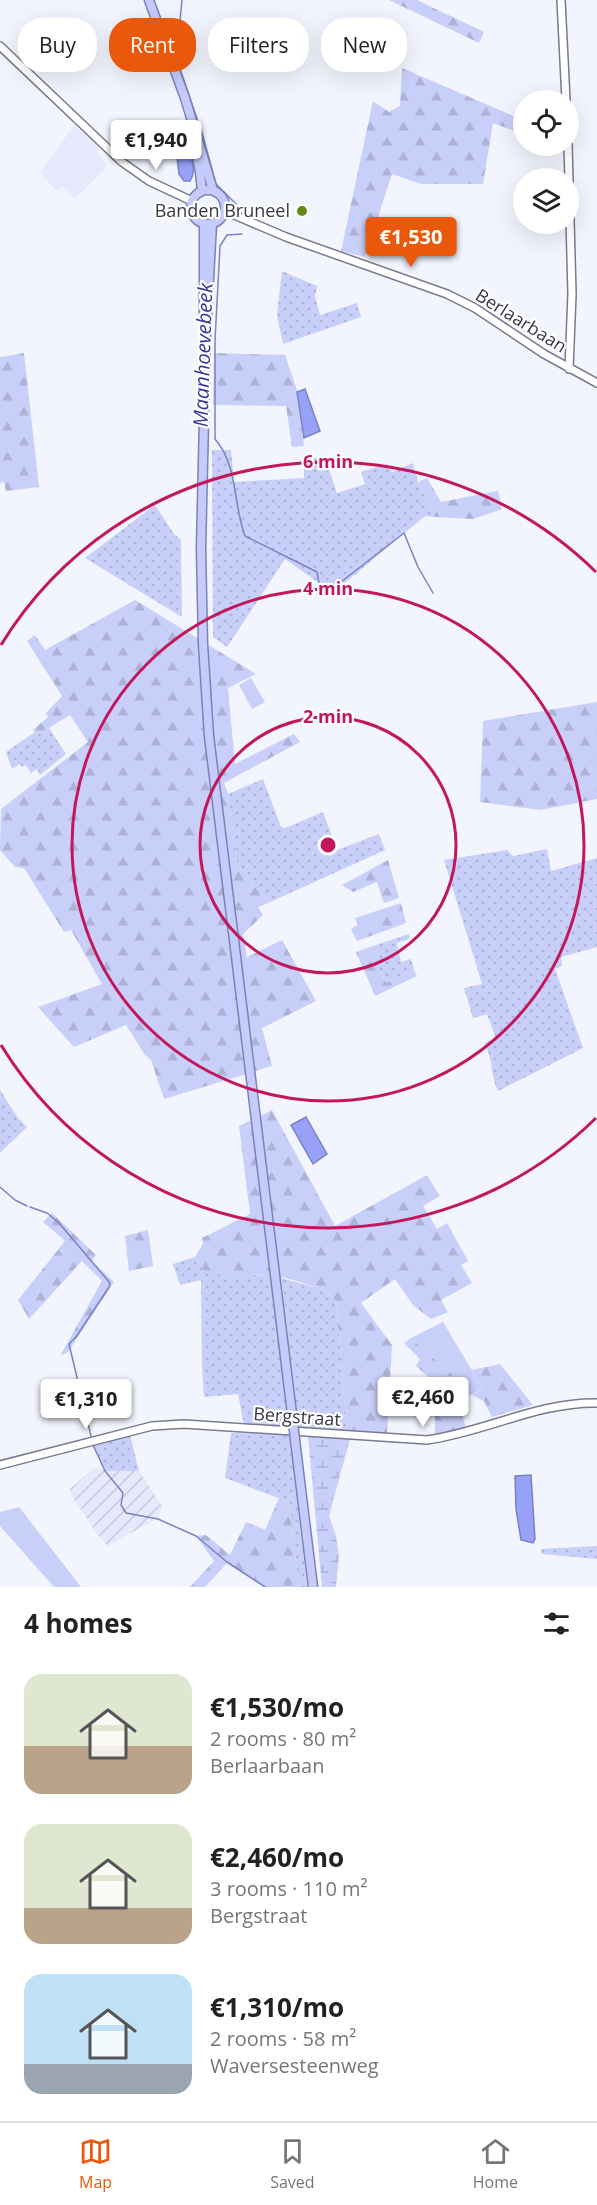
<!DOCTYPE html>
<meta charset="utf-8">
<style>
body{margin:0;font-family:"Open Sans",sans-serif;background:#f2f2f2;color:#222;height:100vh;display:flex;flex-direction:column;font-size:22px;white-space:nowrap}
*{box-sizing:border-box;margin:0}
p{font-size:20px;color:#767676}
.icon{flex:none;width:33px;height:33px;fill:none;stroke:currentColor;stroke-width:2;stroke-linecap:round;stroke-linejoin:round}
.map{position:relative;height:1587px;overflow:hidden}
.details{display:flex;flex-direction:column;background:#fff;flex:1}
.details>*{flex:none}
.guide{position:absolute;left:18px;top:18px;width:561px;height:54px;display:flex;gap:12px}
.tools{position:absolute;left:513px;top:90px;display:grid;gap:12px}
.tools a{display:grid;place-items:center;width:66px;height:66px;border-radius:50%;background:#fff;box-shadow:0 6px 24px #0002;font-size:30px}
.price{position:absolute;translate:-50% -51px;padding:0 14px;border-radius:6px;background:#fff;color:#222;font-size:20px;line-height:39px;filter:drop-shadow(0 2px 3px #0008)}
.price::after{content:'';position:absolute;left:50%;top:36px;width:18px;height:14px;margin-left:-9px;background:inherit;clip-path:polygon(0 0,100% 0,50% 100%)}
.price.current{background:#ea580c;color:#fff}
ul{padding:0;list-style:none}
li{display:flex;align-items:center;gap:18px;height:150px;padding:0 24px}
li span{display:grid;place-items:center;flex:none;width:168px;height:120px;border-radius:18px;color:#555}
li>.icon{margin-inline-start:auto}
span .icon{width:72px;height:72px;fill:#fffc;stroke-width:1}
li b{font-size:26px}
h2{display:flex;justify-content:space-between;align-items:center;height:72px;padding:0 24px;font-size:26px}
.chip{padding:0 21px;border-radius:24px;background:#fff;box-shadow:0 6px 24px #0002;font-size:21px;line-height:54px}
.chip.current{background:#ea580c;color:#fff}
.tab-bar{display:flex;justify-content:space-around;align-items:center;height:84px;border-top:2px solid #e0e0e0;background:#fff;font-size:16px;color:#767676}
.tab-bar a{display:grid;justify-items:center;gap:3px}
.tab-bar .current{color:#ea580c}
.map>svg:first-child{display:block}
.built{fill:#e5e9fb}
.industrial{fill:url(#industrial-furrows)}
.grass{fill:url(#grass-dots)}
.forest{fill:url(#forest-firs)}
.wetland{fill:url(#wetland-marsh)}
.garden{fill:#c8cff8}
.water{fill:#96a1f7;stroke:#7a82c1;stroke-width:1.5}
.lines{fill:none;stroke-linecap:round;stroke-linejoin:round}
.stream{stroke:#7a82c1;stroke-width:1.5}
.tertiary-casing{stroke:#777a90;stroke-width:10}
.primary-casing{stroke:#7a82b8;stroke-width:11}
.tertiary{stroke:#fff;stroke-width:7}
.primary{stroke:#c5cbfa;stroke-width:8}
.primary-bridge-casing{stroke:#7a82b8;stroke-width:11;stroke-linecap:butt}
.primary-bridge{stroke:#c5cbfa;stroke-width:8}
.ring{fill:none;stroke:#c2185b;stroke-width:3}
.poi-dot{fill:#628a14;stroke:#fff;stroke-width:2}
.labels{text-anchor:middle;stroke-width:4.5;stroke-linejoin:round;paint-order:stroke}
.poi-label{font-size:18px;fill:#383942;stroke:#fff;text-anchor:end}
.street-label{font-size:18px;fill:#383942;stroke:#fff}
.water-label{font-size:20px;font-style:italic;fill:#383697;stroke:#fff}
.centre{fill:#c2185b;stroke:#fff;stroke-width:3}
.ring-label{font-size:18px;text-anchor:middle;font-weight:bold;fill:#c2185b;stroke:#fff;stroke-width:4.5;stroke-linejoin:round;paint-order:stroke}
</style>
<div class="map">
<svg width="597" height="1587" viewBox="0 0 597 1587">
<defs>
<pattern id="industrial-furrows" width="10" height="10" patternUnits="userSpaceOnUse" patternTransform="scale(1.5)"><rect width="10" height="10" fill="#e5e9fb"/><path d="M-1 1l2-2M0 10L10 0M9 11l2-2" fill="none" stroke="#c5c9d8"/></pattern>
<pattern id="grass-dots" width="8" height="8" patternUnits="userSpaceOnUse" patternTransform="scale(1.5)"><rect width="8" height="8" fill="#c8cff8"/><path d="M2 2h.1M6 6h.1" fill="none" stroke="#adb2d6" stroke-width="1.8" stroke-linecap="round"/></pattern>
<pattern id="forest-firs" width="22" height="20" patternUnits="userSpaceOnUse" patternTransform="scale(1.5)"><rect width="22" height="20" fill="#c8cff8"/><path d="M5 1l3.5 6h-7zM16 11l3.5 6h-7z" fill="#adb2d6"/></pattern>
<pattern id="wetland-marsh" width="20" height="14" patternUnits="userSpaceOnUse" patternTransform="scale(1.5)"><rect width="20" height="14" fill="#c8cff8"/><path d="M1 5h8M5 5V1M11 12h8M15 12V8" fill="none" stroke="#adb2d6"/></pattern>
</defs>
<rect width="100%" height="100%" fill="#f3f5fe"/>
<polygon class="built" points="74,125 100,149 97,153 107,166 75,199 62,187 57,191 40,173"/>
<polygon class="industrial" points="95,1467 106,1471 139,1471 162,1506 158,1519 123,1537 108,1546 98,1535 71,1495 70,1489"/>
<g class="grass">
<polygon points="282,271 317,286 315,296 320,315 357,303 361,317 283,344 277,315"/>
<polygon points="212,450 231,450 234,482 304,478 304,463 324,455 337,493 365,484 361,472 387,464 392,472 413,463 418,482 435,517 425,516 333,593 285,559 227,647 213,637"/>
<polygon points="155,505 174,534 181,540 182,617 85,558"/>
<polygon points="49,728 66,754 40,775 37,769 31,773 26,765 22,767 20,764 12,769 6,752 35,732 37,735"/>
<polygon points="263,779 281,827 285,828 323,812 337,850 379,834 385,850 268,903 237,864 228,794"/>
<path d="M547 849 551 871 597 858V947L561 957 562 966 555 969 583 1048 498 1091C490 1075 493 1057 484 1043L496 1038 487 1014 473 1018 464 988 482 984 444 860 507 850 513 856Z"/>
<polygon points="409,934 409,939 397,943 401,962 411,959 414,970 386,983 374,956 381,952 379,944"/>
<polygon points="0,1090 18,1118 27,1127 0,1153"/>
<polygon points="195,1257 203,1270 270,1276 289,1427 244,1425 238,1394 204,1397 202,1366 201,1280 180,1285 173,1264"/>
<polygon points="281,1278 325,1290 336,1301 347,1431 299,1428"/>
<polygon points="231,1433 289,1435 307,1587 299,1587 289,1502 225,1478"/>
<polygon points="130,1435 139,1471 105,1471 93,1445"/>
<polygon points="597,1546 597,1559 542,1554 541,1549"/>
</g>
<g class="forest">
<polygon points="389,0 417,0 484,32 479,43"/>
<polygon points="402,68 523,120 523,134 493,123 483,184 421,184 392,174 365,257 341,251 373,101 389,112 400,106"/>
<polygon points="24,353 39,487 6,491 4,482 0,483 0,357"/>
<polygon points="214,353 285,355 297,390 304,446 292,447 286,406 213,405"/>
<polygon points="427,478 441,502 498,491 502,509 473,519 435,517 418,482"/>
<polygon points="135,600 256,674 228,688 235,764 294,734 300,742 224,783 228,794 237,864 268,903 258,907 263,915 243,934 247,957 282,940 316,1001 262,1028 272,1066 164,1099 151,1060 145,1055 126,1025 74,1047 38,1007 102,984 71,930 64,932 24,868 15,867 0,850 1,809 88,742 70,715 37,735 33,730 48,717 46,713 62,696 27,641 35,635 45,650"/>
<polygon points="597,702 597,799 540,810 480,802 483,721"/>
<polygon points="388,860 399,898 384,903 377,882 353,892 342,885"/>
<polygon points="401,903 406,923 357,941 351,929 358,925 355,918"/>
<polygon points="379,944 382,952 374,956 386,983 414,970 417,976 375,996 356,952"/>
<polygon points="272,1110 335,1226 427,1175 440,1196 423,1206 437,1229 447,1223 468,1261 461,1265 472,1283 441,1300 448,1312 431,1319 413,1305 395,1279 361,1303 392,1345 387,1433 347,1431 336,1301 325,1290 287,1278 253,1274 243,1281 203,1270 195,1257 203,1244 202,1238 250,1214 239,1126"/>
<polygon points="52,1213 96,1255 92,1261 114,1282 68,1352 60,1356 102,1281 82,1261 29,1319 18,1300 65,1241 43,1222"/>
<polygon points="148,1230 153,1266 129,1271 125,1236"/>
<polygon points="411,1338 454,1376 466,1397 460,1404 466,1429 435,1436 435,1383 416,1366 420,1359 404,1343"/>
<polygon points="500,1364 533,1405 492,1417 484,1401 472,1395 483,1389 472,1370"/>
<polygon points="279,1498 289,1502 299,1587 265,1587 227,1563 205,1587 190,1587 214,1561 196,1536 206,1535 230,1555 246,1522 265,1530"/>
</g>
<polygon class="wetland" points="308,1436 350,1439 329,1516 336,1536 339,1556 336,1587 322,1587"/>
<g class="garden">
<polygon points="251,678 265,702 252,709 239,685"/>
<polygon points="443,1322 483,1389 466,1397 454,1376 411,1338"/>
<polygon points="19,1507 81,1587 54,1587 0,1526 0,1512"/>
</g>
<g class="water">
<path d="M179 133 183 135C189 146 198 171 190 181H184L179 174 175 141V135Z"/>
<polygon points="305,389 320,431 304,438 297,392"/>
<polygon points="306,1117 327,1154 313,1164 291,1125"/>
<polygon points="531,1475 535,1539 533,1543 521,1540 516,1509 515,1476"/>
</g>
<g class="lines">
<g class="stream">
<polyline points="182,0 177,51 178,63 203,136 216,184 236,204"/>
<path d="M242 234 227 235 220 246 215 341V439C238 465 233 504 245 536L317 572 321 594 323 596 404 533 418 567 433 593"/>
<polyline points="0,1187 15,1200 27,1206"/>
<polyline points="30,1207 47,1213 59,1223 110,1283 109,1287 76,1337 69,1344 91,1436"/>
<polyline points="93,1445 105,1471 123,1493 121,1505 126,1513 158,1519 196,1536 227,1562 265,1587"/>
</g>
<defs>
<g id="tertiary">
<polyline points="561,0 566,100"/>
<polyline points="0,46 122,162 149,181 192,201"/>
<polyline points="568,144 572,294 569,369"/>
<polyline points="225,211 286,237 447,294 475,308 544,354 597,383"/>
<path d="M0 1465 152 1426 184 1424 427 1440C485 1432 538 1402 597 1403"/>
</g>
<g id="primary">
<polyline points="149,0 185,98 213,190"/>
<polyline points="193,138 200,172 202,191"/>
<circle cx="208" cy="207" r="17"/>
<polyline points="204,223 204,315"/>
<polyline points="212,224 206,333 201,549 203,644 209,736 293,1422"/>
<polyline points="295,1440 313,1587"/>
</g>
</defs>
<use href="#tertiary" class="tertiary-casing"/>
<use href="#primary" class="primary-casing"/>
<use href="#tertiary" class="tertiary"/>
<use href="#primary" class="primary"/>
<defs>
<polyline id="primary-bridge" points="293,1422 295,1440"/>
</defs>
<use href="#primary-bridge" class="primary-bridge-casing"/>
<use href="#primary-bridge" class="primary-bridge"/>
</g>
<g class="ring">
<circle cx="328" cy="845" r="128"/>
<circle cx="328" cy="845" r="256"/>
<path d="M596 1118A383 383 0 0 1 1 1045M1 645A383 383 0 0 1 596 572"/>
</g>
<circle class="poi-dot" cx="302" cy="211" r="6"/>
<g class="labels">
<g class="poi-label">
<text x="290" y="217">Banden Bruneel</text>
</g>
<g class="street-label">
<text transform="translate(521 321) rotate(32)" y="6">Berlaarbaan</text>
<text transform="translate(297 1417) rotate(4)" y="6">Bergstraat</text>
</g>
<g class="water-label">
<text transform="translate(203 355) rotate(-88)" y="7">Maanhoevebeek</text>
</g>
</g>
<circle cx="328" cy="845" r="9" class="centre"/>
<g class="ring-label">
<text x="328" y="468">6 min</text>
<text x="328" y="595">4 min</text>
<text x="328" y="723">2 min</text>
</g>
</svg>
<div class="tools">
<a><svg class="icon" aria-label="locate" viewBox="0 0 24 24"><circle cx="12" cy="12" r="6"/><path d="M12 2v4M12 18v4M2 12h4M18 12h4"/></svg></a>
<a><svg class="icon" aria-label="layers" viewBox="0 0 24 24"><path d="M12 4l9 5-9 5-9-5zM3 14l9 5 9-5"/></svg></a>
</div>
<b class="price" style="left:156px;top:171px">€1,940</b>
<b class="price current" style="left:411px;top:268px">€1,530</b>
<b class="price" style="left:423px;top:1428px">€2,460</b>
<b class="price" style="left:86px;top:1430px">€1,310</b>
<div class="guide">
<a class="chip">Buy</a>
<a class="chip current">Rent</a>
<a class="chip">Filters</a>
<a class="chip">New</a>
</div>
</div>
<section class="details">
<h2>4 homes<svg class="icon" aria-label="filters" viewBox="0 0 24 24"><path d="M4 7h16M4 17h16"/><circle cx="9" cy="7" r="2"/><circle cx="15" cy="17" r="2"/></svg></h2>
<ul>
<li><span style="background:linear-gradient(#dfe7d0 60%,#b9a48a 0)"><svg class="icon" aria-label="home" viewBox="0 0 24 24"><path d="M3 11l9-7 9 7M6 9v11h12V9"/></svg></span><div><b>€1,530/mo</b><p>2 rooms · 80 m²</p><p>Berlaarbaan</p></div></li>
<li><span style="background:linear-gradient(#dfe7d0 70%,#b9a48a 0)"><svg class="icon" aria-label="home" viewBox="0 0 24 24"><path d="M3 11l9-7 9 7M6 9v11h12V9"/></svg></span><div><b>€2,460/mo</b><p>3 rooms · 110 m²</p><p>Bergstraat</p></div></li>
<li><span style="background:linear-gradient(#bfe0f5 75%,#9aa5b1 0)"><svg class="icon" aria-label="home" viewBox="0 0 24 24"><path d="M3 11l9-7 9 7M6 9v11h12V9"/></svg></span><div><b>€1,310/mo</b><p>2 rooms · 58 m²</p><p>Waversesteenweg</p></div></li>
</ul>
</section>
<nav class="tab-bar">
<a class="current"><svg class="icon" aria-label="map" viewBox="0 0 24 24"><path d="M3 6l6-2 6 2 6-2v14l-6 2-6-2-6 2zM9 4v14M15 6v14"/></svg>Map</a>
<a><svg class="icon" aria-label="saved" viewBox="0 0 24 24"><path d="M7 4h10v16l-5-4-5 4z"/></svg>Saved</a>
<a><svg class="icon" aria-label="home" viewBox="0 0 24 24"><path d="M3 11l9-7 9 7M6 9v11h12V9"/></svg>Home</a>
</nav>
